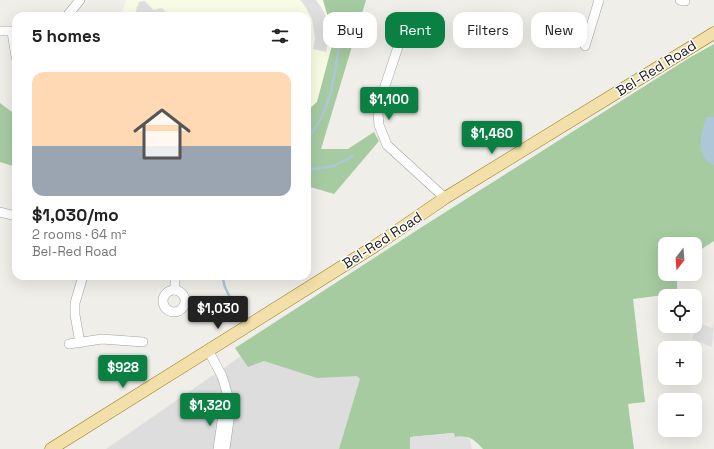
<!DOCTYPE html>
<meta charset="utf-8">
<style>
body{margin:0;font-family:"Space Grotesk",sans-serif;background:#f2f2f2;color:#222;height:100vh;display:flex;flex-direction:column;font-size:15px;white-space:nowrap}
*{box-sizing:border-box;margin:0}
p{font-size:13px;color:#767676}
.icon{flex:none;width:22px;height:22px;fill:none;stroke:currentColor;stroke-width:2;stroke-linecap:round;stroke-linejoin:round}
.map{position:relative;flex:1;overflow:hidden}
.side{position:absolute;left:12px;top:12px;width:299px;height:268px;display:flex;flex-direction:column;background:#fff;border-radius:12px;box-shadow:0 4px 16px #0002}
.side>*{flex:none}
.hud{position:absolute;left:323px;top:12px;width:331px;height:36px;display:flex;gap:8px}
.needle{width:26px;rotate:197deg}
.fabs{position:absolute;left:658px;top:237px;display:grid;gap:8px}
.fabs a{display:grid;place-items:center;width:44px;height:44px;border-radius:8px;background:#fff;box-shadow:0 4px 16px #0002;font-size:20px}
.price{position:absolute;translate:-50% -34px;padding:0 9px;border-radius:4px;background:#0b8043;color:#fff;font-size:13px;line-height:26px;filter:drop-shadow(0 1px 2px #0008)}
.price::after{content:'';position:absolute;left:50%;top:24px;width:12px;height:9px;margin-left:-6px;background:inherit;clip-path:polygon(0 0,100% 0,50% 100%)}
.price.selected{background:#222;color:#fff}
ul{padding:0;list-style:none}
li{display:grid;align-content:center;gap:8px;height:212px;padding:0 20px}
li+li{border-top:1px solid #e0e0e0}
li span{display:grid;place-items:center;height:124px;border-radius:12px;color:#555}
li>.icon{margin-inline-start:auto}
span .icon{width:72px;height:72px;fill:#fffc;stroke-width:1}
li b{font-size:17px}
h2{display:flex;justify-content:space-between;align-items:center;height:48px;padding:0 20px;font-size:17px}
.tag{padding:0 14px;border-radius:12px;background:#fff;box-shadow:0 4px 16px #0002;font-size:14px;line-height:36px}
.tag.selected{background:#0b8043;color:#fff}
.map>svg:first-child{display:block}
.residential{fill:#dedddd}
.education{fill:#f8fce4}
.forest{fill:#a6cba1}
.parking{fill:#e0e0e0}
.water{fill:#adc7d8}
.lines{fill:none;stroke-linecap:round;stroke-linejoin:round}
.stream{stroke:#adc7d8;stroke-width:2.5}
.minor-casing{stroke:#a1a1a1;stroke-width:10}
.major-casing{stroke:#8d7810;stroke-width:13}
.minor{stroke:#fff;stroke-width:9}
.major{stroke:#f3dfa9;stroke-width:12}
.labels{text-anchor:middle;stroke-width:3;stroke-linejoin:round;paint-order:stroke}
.street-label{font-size:14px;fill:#202020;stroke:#fff}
</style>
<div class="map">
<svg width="714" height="449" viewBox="0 0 714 449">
<rect width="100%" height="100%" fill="#f0eee8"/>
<polygon class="residential" points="410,240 345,449 106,449"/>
<polygon class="education" points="126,0 323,0 334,38 317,102 307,111 307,16 121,16"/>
<g class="forest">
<polygon points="323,0 366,0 321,149 348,149 374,132 379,141 334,194 307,186 307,111 317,102 334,38"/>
<path d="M714 44V241L697 252 695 255V244H665V274L689 275 677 276V289L671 294 633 299 645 402 628 404 634 449H483C474 439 469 435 455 437L454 433 410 437V449H339L360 379 357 376 317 378 264 361 248 367 235 348 425 225 689 58Z"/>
<polygon points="0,103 16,115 16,167 0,162"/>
</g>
<g class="parking">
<polygon points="300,0 316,0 321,7 328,20 329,36 326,52 313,49 315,38 312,19 305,6"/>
<polygon points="145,1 153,10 162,8 169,16 159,16 156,12 154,16 134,16 139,2"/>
<polygon points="714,321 712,347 692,339 698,323 712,328"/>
<polygon points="453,433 455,437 469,437 472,449 410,449 410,437"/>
</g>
<path class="water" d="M707 117H714V165C695 159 700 131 707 117Z"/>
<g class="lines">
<g class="stream">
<path d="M307 138C330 116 335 74 339 44"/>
<polyline points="307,170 334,166 353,156"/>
<polyline points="222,276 225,287 239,317"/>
</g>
<defs>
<g id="minor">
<polyline points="680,0 685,1"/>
<polyline points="67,16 80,0"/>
<polyline points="405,26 381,98 378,114 379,125 387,145 445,198"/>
<polyline points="0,31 16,31"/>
<polyline points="12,32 16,57"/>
<polyline points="585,46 599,0"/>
<polyline points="0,212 16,216"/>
<polyline points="175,290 175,276"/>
<circle cx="174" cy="301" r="11"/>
<polyline points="80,343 75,315 75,303 83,276"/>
<polyline points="69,344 102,339 143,342"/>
<polyline points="208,350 222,376 231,406 225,449"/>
<polyline points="218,449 224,408 228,396"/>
</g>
<polyline id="major" points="51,449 375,246 445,198 714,33"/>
</defs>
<use href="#minor" class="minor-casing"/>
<use href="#major" class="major-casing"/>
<use href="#minor" class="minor"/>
<use href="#major" class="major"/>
</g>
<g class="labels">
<g class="street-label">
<text transform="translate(656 68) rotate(-32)" y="5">Bel-Red Road</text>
<text transform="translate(382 240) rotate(-33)" y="5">Bel-Red Road</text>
</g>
</g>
</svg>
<div class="fabs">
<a><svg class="needle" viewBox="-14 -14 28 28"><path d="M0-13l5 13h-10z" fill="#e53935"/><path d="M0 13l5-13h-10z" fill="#767676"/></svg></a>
<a><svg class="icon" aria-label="locate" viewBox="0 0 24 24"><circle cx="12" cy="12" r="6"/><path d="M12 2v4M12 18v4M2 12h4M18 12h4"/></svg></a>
<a>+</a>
<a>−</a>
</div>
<b class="price" style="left:389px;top:121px">$1,100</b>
<b class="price" style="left:492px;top:155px">$1,460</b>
<b class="price selected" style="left:218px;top:330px">$1,030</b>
<b class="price" style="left:123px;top:389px">$928</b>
<b class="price" style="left:210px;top:427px">$1,320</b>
<div class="hud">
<a class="tag">Buy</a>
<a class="tag selected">Rent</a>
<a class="tag">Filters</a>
<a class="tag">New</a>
</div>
<section class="side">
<h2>5 homes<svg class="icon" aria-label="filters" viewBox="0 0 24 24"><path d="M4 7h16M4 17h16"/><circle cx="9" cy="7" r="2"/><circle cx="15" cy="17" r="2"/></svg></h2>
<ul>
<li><span style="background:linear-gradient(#ffd9b3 60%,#9aa5b1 0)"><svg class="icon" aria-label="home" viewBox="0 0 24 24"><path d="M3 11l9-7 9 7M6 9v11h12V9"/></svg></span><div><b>$1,030/mo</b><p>2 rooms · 64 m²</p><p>Bel-Red Road</p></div></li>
</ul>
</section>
</div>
